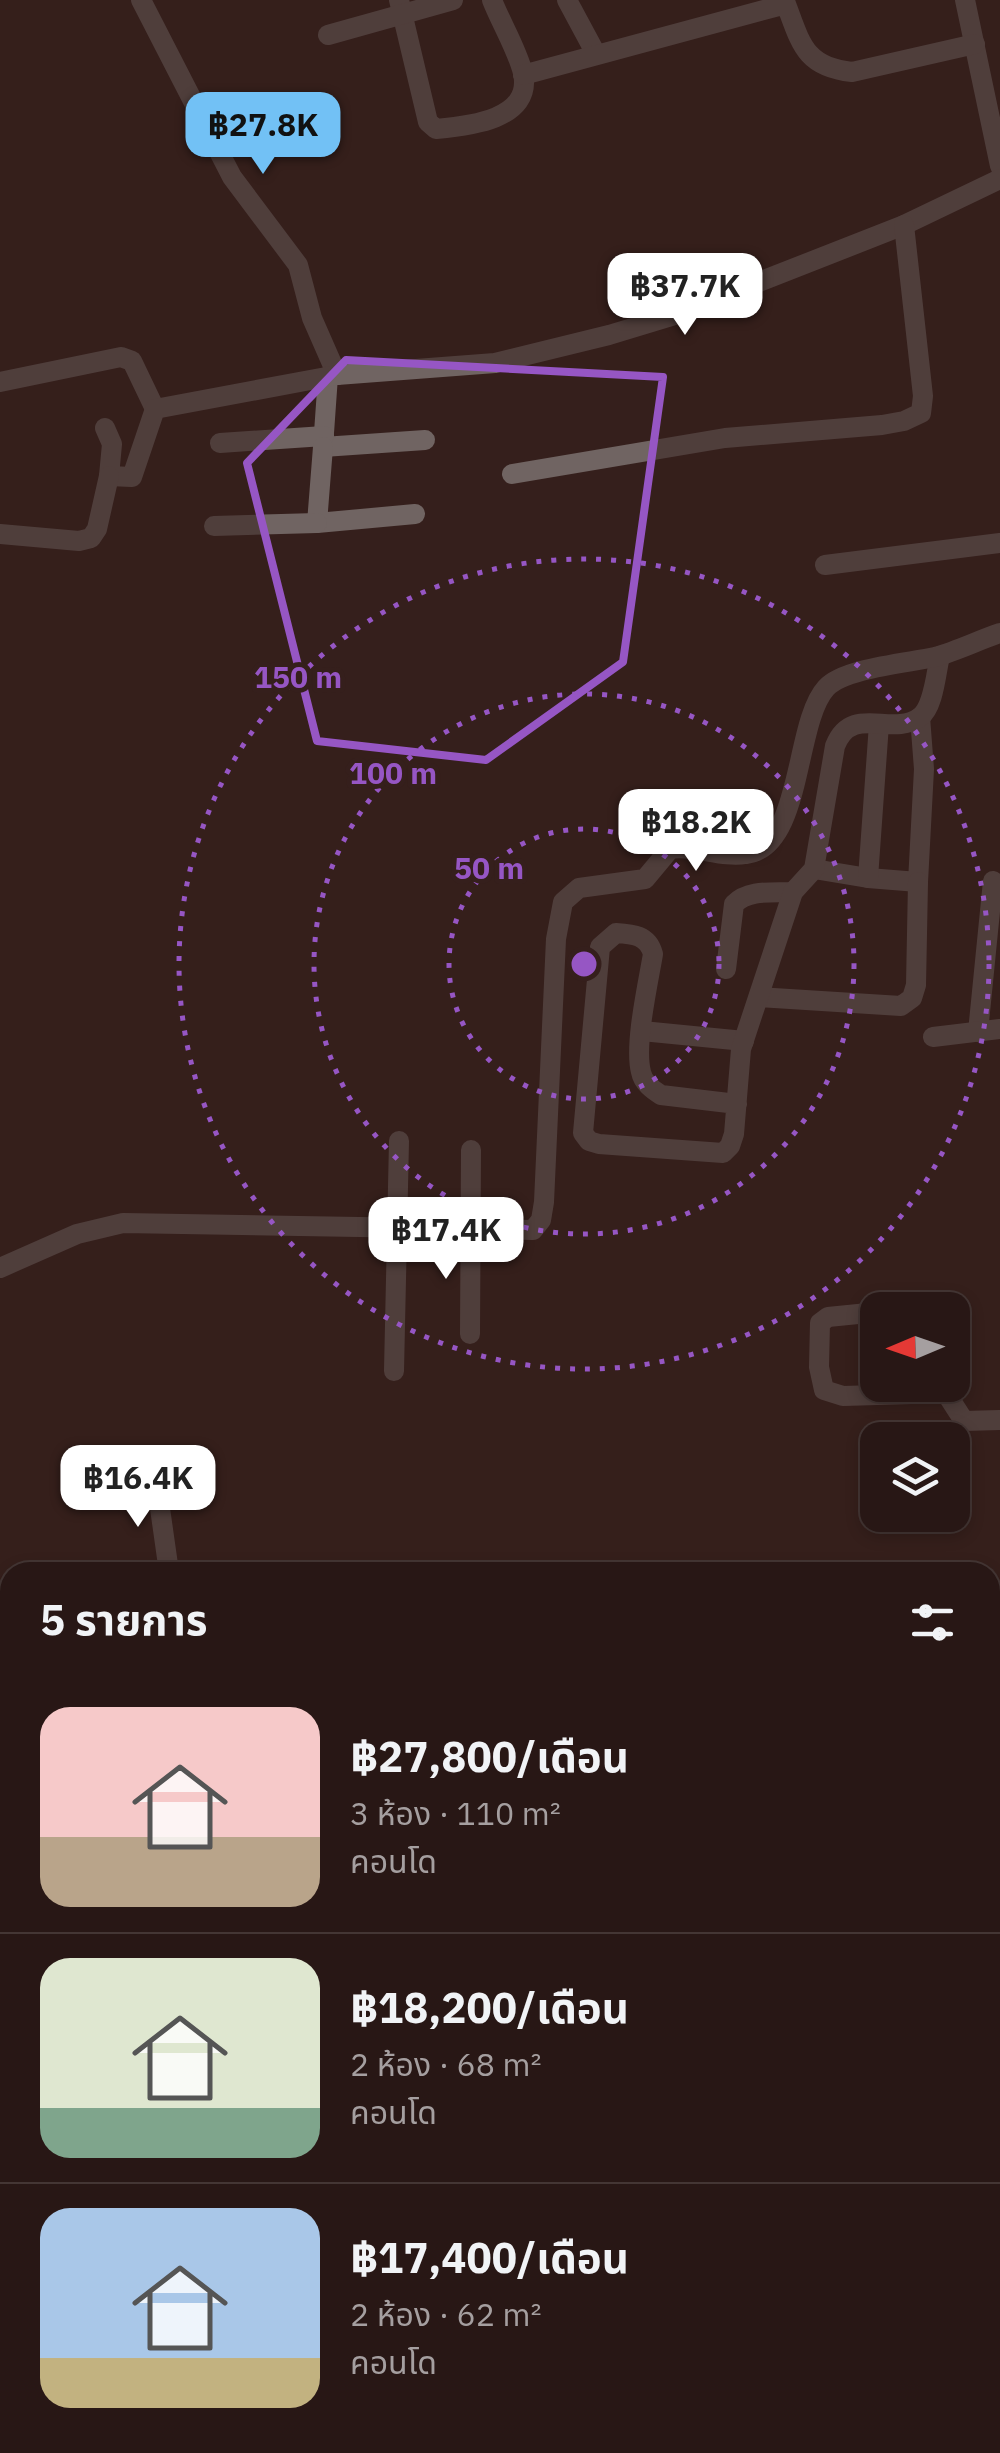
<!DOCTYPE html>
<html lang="th">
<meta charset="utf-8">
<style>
body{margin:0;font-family:"IBM Plex Sans","Noto Sans Thai",sans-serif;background:#342422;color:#f1f3f6;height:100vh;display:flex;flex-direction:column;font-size:38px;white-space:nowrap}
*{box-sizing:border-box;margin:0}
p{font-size:32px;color:#a59fa0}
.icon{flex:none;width:55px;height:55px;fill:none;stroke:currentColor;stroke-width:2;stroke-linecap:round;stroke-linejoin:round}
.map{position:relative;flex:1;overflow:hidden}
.details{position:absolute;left:0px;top:1562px;width:1000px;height:892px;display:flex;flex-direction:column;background:#281715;border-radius:30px 30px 0 0;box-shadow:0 5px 15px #0003,0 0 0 2px #443634}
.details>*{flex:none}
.needle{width:65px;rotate:268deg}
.tools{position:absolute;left:860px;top:1292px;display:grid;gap:20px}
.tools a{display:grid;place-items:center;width:110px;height:110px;border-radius:20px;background:#281715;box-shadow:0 5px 15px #0003,0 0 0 2px #443634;font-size:50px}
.price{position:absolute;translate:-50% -85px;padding:0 22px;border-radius:20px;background:#fff;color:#222;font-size:32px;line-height:65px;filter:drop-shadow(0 2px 5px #0008)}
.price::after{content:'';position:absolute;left:50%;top:60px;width:30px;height:22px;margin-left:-15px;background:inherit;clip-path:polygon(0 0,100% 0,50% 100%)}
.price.on{background:#72c1f5;color:#111}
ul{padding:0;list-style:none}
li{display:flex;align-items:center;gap:30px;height:250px;padding:0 40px}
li+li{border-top:2px solid #443634}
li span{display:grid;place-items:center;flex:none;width:280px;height:200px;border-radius:30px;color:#555}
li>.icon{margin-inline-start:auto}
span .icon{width:120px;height:120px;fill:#fffc;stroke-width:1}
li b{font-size:42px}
h2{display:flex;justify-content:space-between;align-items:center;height:120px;padding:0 40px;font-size:42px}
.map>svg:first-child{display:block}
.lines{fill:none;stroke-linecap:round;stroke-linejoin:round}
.minor{stroke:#706462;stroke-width:20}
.marked{fill:none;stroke:#9656c4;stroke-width:8;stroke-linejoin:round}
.ring{fill:none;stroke:#9656c4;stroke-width:5;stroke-dasharray:5 10}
.centre{fill:#9656c4;stroke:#351f1c;stroke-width:5}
.ring-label{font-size:30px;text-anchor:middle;font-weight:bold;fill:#9656c4;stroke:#351f1c;stroke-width:10;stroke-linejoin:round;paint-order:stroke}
</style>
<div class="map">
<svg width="1000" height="2453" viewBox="0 0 1000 2453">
<rect width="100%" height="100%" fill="#351f1c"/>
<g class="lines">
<g class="minor">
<polyline points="141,0 232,177 298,265 312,318 337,375"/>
<path d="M399 0 428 122 436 129C468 126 533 120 523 73 517 49 501 23 492 0"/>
<polyline points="567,0 596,54"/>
<polyline points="965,0 1000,166"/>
<polyline points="328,35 453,0"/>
<path d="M523 75 786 4C801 44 805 67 852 72L975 44"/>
<polyline points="328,376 323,447 425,440"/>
<polyline points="0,382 121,357 132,361 155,409"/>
<polyline points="105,428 112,444 109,476 132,477 155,409 337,375 495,363 609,335 675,315 904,225 1000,179"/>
<polyline points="220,443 324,436"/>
<polyline points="323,447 317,523 415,514"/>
<polyline points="512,474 725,438 882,425 904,421 921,413 923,396 904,225"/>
<polyline points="214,526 317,523"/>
<polyline points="0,534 79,541 91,538 97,529 109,476"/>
<polyline points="825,565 1000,543"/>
<polyline points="814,869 868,878 918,882 924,769 920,717"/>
<polyline points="868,878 879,724"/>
<path d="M726 969 734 904C749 889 773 893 793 892"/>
<polyline points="759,997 901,1006 912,998 916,985 918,882"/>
<polyline points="642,1031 744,1041"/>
<polyline points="978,1032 993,881"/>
<polyline points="933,1037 1000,1029"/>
<path d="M737 1104 661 1095C653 1090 643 1083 641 1072 634 1045 648 984 653 954 648 935 633 934 616 933L600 947 583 1133 589 1141 599 1144 723 1153 730 1146 734 1134 741 1049 793 892 814 869 835 746C852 703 891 738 920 717 934 707 936 672 940 656"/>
<path d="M0 1268 77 1234 123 1223 533 1230 541 1220 544 1202 556 939 563 902 579 888 645 879 670 849C696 845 721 858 746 854 803 847 794 723 826 688 844 668 908 663 935 657 957 651 979 640 1000 633"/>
<polyline points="905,1310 927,1310"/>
<polyline points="878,1312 828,1317 820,1323 819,1367 824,1390 843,1396 946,1393"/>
<polyline points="470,1334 471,1150"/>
<polyline points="394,1371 399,1141"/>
<polyline points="945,1385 946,1393 964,1421 1000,1420"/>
<polyline points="156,1480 169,1572"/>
<polyline points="990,1592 1000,1592"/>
<polyline points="0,1650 10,1649"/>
<polyline points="990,1892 1000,1892"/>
<polyline points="0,1970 10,1966"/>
<polyline points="990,2173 1000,2172"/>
<polyline points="0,2296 10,2294"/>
<polyline points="767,2445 770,2453"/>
<polyline points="102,2453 122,2445"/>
<polyline points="511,2453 531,2445"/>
</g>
</g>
<path d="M0 0H1000V2453H0ZM346 360 663 377 623 662 486 760 317 741 247 463Z" fill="#351f1c" fill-opacity=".55" fill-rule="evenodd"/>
<path class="marked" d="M346 360 663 377 623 662 486 760 317 741 247 463Z"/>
<g class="ring">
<circle cx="584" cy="964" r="135"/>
<circle cx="584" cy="964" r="270"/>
<circle cx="584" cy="964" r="405"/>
</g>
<circle cx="584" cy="964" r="15" class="centre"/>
<g class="ring-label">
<text x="298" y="688">150 m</text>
<text x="393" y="784">100 m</text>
<text x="489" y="879">50 m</text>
</g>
</svg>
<div class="tools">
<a><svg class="needle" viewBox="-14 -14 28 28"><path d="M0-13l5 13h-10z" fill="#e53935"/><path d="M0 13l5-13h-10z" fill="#a59fa0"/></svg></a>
<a><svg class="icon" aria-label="layers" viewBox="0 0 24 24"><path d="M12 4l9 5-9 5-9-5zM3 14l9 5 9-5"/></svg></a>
</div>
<b class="price on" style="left:263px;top:177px">฿27.8K</b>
<b class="price" style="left:685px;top:338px">฿37.7K</b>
<b class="price" style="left:696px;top:874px">฿18.2K</b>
<b class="price" style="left:446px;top:1282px">฿17.4K</b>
<b class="price" style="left:138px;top:1530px">฿16.4K</b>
<section class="details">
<h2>5 รายการ<svg class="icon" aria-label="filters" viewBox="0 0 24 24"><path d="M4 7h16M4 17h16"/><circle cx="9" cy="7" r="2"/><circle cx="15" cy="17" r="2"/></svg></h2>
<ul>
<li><span style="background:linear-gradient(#f6c9c9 65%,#b9a48a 0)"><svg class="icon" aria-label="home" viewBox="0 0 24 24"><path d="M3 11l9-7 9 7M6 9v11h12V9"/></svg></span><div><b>฿27,800/เดือน</b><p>3 ห้อง · 110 m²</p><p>คอนโด</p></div></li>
<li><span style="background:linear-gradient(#dfe7d0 75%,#7fa58c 0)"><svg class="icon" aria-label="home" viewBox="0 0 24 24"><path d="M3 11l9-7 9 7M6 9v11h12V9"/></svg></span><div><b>฿18,200/เดือน</b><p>2 ห้อง · 68 m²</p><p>คอนโด</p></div></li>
<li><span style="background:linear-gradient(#a9c7e8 75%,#c2b280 0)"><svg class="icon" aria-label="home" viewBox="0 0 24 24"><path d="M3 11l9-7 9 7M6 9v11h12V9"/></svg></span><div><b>฿17,400/เดือน</b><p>2 ห้อง · 62 m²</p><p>คอนโด</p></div></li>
</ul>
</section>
</div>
